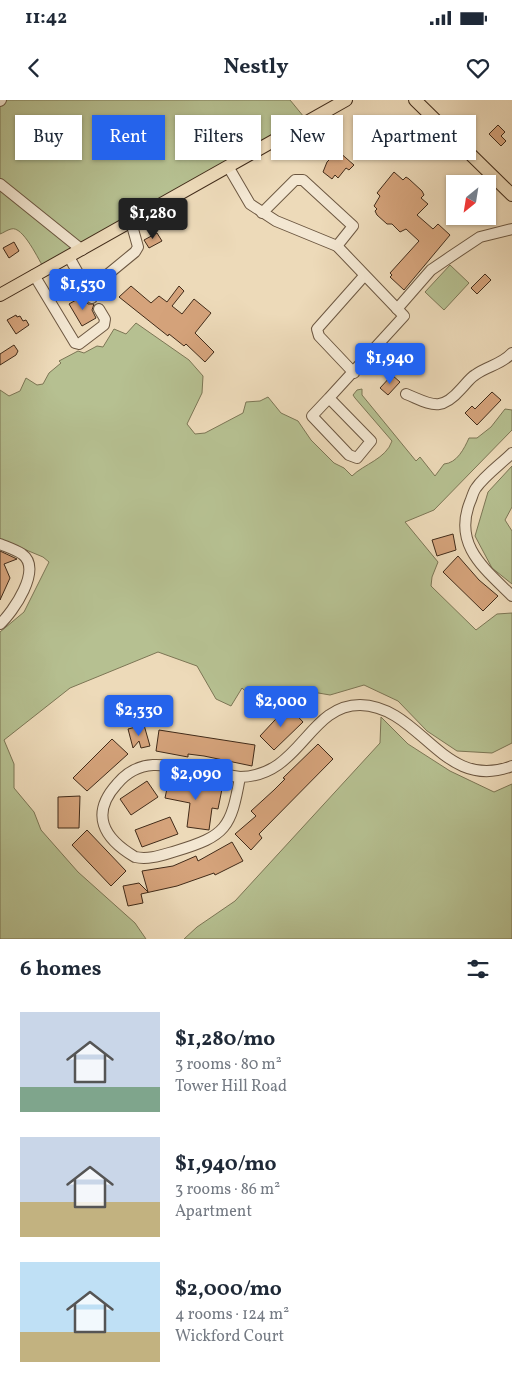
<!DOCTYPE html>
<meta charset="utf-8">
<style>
body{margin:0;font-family:Vollkorn,serif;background:#f2f2f3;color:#1f2937;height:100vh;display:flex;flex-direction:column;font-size:19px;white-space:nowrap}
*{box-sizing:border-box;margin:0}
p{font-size:16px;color:#747a83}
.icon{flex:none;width:28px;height:28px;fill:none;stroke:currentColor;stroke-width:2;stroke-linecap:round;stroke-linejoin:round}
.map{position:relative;height:839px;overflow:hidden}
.side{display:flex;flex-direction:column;background:#fff;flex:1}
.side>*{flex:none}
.guide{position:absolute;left:15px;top:15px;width:482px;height:45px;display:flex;gap:10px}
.needle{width:32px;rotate:210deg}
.fabs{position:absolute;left:446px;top:75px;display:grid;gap:10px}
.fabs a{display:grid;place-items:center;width:50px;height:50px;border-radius:0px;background:#fff;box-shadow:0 1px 4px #0004;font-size:25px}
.price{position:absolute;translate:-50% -42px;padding:0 11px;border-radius:5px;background:#2563eb;color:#fff;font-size:16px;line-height:32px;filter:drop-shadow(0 1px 2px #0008)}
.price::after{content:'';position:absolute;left:50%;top:30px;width:15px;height:11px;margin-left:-8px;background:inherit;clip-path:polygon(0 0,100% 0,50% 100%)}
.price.selected{background:#222;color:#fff}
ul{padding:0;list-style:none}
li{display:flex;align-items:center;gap:15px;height:125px;padding:0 20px}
li span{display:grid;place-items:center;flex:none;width:140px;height:100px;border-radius:0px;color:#555}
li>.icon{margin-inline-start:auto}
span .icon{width:60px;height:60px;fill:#fffc;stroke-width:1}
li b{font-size:21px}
h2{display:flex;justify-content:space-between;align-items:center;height:60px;padding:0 20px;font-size:21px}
.chip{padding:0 18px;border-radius:0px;background:#fff;box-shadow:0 1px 4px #0004;font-size:18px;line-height:45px}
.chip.selected{background:#2563eb;color:#fff}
.status{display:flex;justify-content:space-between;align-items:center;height:35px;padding:0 25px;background:#fff;direction:ltr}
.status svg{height:14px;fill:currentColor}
header{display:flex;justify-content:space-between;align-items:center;height:65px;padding:0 20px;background:#fff;font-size:22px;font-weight:700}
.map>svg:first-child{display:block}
.green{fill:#b6c091;stroke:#7c7655}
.building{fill:#d5a37b;stroke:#412b19}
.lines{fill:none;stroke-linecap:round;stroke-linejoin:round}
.minor-casing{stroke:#6c5741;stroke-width:12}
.major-casing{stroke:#412b19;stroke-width:14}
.minor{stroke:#f3e7d2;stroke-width:10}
.major{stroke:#eddab9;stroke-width:12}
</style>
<div class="status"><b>11:42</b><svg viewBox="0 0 49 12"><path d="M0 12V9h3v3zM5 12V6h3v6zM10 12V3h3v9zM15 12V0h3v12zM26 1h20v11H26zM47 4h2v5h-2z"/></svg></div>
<header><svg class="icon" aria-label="back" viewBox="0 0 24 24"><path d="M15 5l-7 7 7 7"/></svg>Nestly<svg class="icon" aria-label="heart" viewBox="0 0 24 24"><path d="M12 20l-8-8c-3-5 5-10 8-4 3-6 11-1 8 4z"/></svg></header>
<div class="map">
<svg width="512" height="839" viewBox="0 0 512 839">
<rect width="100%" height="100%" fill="#eddab9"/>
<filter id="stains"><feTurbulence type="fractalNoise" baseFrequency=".004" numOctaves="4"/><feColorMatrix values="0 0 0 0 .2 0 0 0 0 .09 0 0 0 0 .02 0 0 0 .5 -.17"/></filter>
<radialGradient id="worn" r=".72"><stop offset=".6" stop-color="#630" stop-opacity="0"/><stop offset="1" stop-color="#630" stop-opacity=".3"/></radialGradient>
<g class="green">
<path d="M0 0H290L304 17 292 26 280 28 284 37 45 170C39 161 23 125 11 129 7 130 3 133 0 134Z"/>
<polygon points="450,165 469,183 444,210 425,192"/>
<path d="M136 223 189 260 203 276 202 293 187 324 195 334 205 333 243 313 246 302 260 301 268 297 281 313 298 321 311 340 334 363 344 368 352 376C364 364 386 359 392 341L355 298 353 295 357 290 362 289V295L416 361 420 357 435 376 444 364C457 363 464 349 469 338H477L491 327 505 309 512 310V330L434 410 405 422 438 462 432 477 431 486 476 530 497 514 512 513V643L492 653 457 651 427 631 398 601 364 585 330 595 301 590 257 602 242 588 231 606 216 599 197 566 158 552 70 588 4 640 14 664V688L34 712 41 730 78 772 135 823 146 839H0V532L24 512 49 462 43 457 0 439V290L9 296 20 291 26 278 37 285 43 284 49 273 61 263 59 261 78 251 84 253 97 246 103 247 114 229 126 234Z"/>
<polygon points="512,366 512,407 505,420 512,431 512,484 492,468 475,436 488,392"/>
<polygon points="381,617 408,644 450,671 494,692 512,684 512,839 184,839 197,827 235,801 380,643"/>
</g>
<g class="building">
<polygon points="498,25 505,32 501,36 506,41 501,46 489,34"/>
<polygon points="338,51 354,65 349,70 346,68 338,78 335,75 332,79 323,72 327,62"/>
<polygon points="394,72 403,80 406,77 409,79 422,91 424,95 421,98 428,104 417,115 433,129 438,124 450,135 404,190 390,177 392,175 390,173 419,141 406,129 400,132 392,124 387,124 377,115 375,111 377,109 374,106 380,96 377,93"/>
<polygon points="157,133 162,141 149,148 144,140"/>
<polygon points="14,142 19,151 9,158 3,148"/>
<polygon points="485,174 491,180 477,194 471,188"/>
<polygon points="131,186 151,203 159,196 167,202 179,186 184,191 172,206 182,214 194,199 211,213 195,233 214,252 205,262 186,244 184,246 169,234 168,236 119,197"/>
<polygon points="83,196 88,204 94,204 92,210 96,218 82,226 69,204"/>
<polygon points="16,215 17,217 20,216 23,221 26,220 29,225 16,234 7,220"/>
<polygon points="14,245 18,251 16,255 0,265 0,254"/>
<polygon points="392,275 400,282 388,295 380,288"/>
<polygon points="492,292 501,300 477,325 465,313 472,306 475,309"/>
<polygon points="453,434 456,450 437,456 432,440"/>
<polygon points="0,451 17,459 4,464 10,478 0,500"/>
<polygon points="458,456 479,480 498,496 483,511 443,472"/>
<polygon points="288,606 303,622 274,650 260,636"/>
<polygon points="144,625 150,646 141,648 139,641 133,648 128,629"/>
<polygon points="159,630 255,645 252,666 204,656 188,654 188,657 156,651"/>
<polygon points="112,639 128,654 87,691 73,678"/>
<polygon points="318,644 333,659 259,734 262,738 251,750 235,734 256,716 251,711 274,690 285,679 283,678"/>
<polygon points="169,679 222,689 218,709 212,708 209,730 187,727 190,703 165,698"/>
<polygon points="147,681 158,697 131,715 120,699"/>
<polygon points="80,696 79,728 58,728 58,697"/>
<polygon points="170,717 178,734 142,747 135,730"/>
<polygon points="87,730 126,771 111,786 72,745"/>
<polygon points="232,742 243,761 215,775 214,773 177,786 141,794 143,803 128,806 123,786 139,783 148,792 142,771 173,766 196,756 198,761"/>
</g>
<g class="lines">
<defs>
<g id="minor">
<polyline points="0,1 1,0"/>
<polyline points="229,68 250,104 276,121 337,146 404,216 329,298 371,341 357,358 349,355 312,316 329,298"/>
<polyline points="0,84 82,150"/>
<polyline points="262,113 295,80 303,80 353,126 337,146"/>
<polyline points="69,157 92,198"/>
<polyline points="34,175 75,243 79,244 104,225 105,219 99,209"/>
<polyline points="107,175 135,152 138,147 131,122"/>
<polyline points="397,209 431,170 450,157 480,137 512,129"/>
<polyline points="354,273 319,236 317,229 364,176"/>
<path d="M406 294C431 304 440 313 461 289 465 285 470 278 475 275 487 266 501 265 512 253"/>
<path d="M512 353C501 364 485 375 476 388 473 392 472 398 470 402 453 445 484 468 512 496"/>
<path d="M0 444C7 447 16 450 22 454 43 469 13 512 0 524"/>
<path d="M240 677C231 728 226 736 176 751 162 755 149 760 135 757 103 738 90 714 117 684 126 673 138 666 153 665 177 664 216 674 240 677 301 676 308 605 360 605 421 606 443 693 512 666"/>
</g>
<g id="major">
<polyline points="415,0 512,95"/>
<polyline points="0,195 346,0"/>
</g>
</defs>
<use href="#minor" class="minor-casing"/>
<use href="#major" class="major-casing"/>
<use href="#minor" class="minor"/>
<use href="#major" class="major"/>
</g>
<rect width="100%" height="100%" filter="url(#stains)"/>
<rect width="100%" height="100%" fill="url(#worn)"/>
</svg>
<div class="fabs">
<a><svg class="needle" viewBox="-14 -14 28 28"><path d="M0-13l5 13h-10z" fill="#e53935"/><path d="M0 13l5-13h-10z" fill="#747a83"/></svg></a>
</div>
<b class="price selected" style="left:153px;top:140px">$1,280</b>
<b class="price" style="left:83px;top:211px">$1,530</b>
<b class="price" style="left:390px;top:285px">$1,940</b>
<b class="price" style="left:281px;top:628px">$2,000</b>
<b class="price" style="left:139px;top:637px">$2,330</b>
<b class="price" style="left:196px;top:701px">$2,090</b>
<div class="guide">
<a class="chip">Buy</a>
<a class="chip selected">Rent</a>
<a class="chip">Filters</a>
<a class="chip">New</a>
<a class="chip">Apartment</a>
</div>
</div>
<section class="side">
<h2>6 homes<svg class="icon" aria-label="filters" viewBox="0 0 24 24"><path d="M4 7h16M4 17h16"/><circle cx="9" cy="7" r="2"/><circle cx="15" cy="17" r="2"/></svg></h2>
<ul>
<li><span style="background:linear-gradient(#c9d6e8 75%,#7fa58c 0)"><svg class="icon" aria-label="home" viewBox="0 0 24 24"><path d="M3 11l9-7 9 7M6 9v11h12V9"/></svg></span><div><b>$1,280/mo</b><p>3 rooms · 80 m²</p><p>Tower Hill Road</p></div></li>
<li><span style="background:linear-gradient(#c9d6e8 65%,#c2b280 0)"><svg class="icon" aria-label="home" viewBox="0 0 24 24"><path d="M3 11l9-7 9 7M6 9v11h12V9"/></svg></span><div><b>$1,940/mo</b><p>3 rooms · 86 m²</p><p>Apartment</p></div></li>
<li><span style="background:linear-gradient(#bfe0f5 70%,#c2b280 0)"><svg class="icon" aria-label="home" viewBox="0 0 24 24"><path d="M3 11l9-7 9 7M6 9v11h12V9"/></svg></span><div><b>$2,000/mo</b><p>4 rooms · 124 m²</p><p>Wickford Court</p></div></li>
</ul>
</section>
